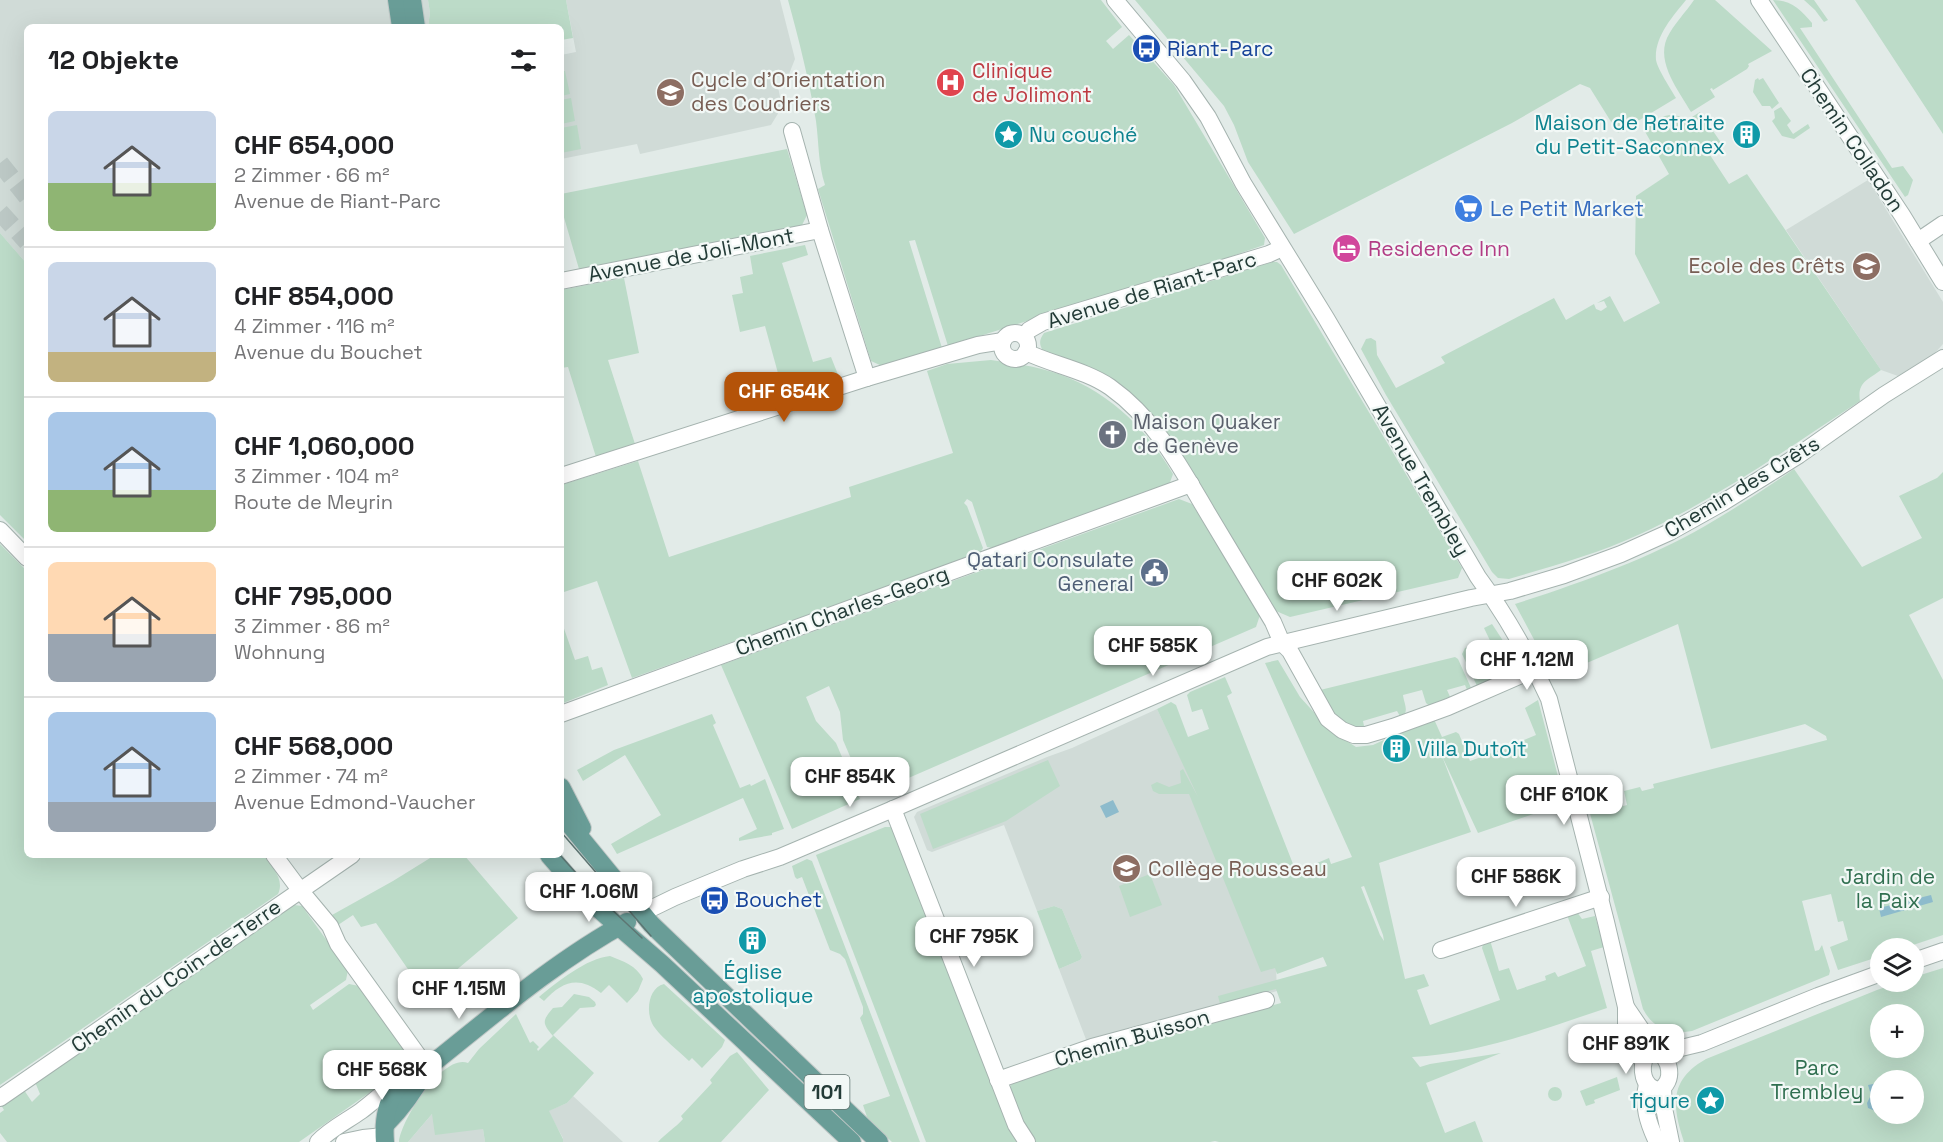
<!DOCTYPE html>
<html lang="de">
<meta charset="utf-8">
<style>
body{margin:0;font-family:"Space Grotesk",sans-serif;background:#f2f2f2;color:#202124;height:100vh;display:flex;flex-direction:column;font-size:22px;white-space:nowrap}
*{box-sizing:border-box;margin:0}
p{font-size:20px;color:#757577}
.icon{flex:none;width:33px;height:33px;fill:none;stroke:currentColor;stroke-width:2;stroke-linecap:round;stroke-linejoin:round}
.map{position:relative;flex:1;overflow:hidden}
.sheet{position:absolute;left:24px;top:24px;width:540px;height:834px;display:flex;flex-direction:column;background:#fff;border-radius:9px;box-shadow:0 6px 24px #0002}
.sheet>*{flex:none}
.controls{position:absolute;left:1870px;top:938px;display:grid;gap:12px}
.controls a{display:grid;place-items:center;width:54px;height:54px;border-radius:50%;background:#fff;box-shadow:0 6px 24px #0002;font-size:30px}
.price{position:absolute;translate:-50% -51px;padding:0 14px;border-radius:12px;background:#fff;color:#222;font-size:20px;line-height:39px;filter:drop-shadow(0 2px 3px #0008)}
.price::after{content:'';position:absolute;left:50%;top:36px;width:18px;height:14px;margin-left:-9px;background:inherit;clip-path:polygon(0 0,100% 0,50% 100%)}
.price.selected{background:#b45309;color:#fff}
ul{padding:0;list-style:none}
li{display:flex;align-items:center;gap:18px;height:150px;padding:0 24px}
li+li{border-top:2px solid #e0e0e0}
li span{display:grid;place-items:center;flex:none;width:168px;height:120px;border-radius:9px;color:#555}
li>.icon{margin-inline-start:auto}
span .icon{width:72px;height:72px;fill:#fffc;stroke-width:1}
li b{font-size:26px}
h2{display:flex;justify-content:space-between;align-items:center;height:72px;padding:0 24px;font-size:26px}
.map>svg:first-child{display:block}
.built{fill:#d0dbd7}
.green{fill:#bcdbc8;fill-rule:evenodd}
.water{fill:#8dbbcc}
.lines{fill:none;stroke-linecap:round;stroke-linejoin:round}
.major-tunnel{stroke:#bcc8c5;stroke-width:18;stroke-dasharray:18 9;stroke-linecap:butt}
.minor-casing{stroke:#a5b3af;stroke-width:18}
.major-casing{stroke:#c1c8c7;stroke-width:20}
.minor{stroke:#fff;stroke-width:16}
.major{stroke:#699d97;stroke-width:18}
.tram{stroke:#5d7673;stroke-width:1.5}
.labels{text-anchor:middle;stroke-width:4.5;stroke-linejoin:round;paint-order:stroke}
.shield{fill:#f2f8f6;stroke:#617470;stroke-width:1.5}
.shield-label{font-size:20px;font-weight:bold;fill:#233b37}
.transit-label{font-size:21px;fill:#164399;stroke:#f2f8f6;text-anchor:start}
.health-label{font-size:21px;fill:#be3a42;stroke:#f2f8f6;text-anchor:start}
.education-label{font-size:21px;fill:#785e54;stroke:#f2f8f6;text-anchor:start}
.culture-label{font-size:21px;fill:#0d838f;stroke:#f2f8f6;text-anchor:end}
.street-label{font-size:21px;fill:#233b37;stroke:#f2f8f6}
.shop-label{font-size:21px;fill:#366cbe;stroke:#f2f8f6;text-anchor:start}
.hotel-label{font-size:21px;fill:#b23c85;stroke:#f2f8f6;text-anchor:start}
.worship-label{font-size:21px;fill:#5b616d;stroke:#f2f8f6;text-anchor:start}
.service-label{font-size:21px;fill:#4e5e75;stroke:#f2f8f6;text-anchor:end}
.park-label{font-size:21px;fill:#306f50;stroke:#f2f8f6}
</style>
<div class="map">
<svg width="1943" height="1142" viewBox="0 0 1943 1142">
<rect width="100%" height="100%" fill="#e2ebe8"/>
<g class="built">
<polygon points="0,0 428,0 430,13 428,27 27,27 27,264 0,233"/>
<polygon points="566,0 780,0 795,59 789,74 776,77 782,107 771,125 640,154 637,144 561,159 561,55 576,52"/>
<polygon points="1868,180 1943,302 1943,344 1933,355 1898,376 1881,370 1786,230"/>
<polygon points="1157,709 1247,898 1276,968 1277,991 1087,1042 1059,969 1080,960 1082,957 1062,909 1054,906 1037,911 1004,825 932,852 927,850 914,817 917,812 1047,757 1072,748"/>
<polygon points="573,1096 623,1142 563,1142 563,1138 548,1111 567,1103"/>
<polygon points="433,1113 483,1129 485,1142 408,1142"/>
</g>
<g class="green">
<polygon points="428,0 566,0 573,38 561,40 561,27 428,27 430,13"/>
<path d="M788 0H1101L1122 27 1106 41 1113 49 1129 35 1174 85 1265 238 1264 245 1215 262 948 346 915 240 909 241 942 348 882 366 871 361 818 189 825 185C818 163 819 144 816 121 809 80 799 40 788 0Z"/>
<path d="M1135 0H1686C1673 16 1654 37 1656 60 1658 70 1671 89 1676 98L1618 133 1590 88 1580 84 1512 123 1294 234 1248 162 1234 125 1224 106Z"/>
<path d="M1694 0H1715L1772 51 1748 64 1749 66 1747 69 1713 90 1712 88 1710 89 1715 97 1691 112C1679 91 1656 63 1667 38 1673 25 1686 12 1694 0Z"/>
<path d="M1773 0C1791 0 1801 10 1812 23V27L1800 28 1892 168 1903 166 1913 180 1908 195 1905 197Z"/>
<polygon points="1804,0 1814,0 1828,20 1824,22 1815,10"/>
<polygon points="1855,0 1943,0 1943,134 1865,15"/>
<polygon points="561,71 565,71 570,94 561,96"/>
<polygon points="1758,78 1759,80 1763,78 1779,103 1772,109 1770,106 1762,106 1753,92 1755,80"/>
<polygon points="571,98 575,121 561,124 561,100"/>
<polygon points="1781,107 1791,121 1787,125 1793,134 1808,124 1810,128 1794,139 1782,136 1772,121 1775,118 1774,111"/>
<path d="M1700 112 1724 147 1710 155 1729 184 1747 174 1881 370C1868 380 1857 382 1860 401 1788 448 1717 499 1638 535 1597 554 1552 566 1509 579L1498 578 1492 572 1386 395 1361 349 1366 339 1371 338 1376 341 1377 355 1396 388 1445 363 1441 357 1554 298 1566 320 1594 304 1596 309 1601 311 1607 307 1604 301 1597 303 1610 296 1624 322 1660 303 1635 254 1636 196 1669 174 1643 128C1660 118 1669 109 1687 120Z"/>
<polygon points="577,125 581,149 561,153 561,128"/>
<polygon points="787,149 807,215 802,225 579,269 563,214 561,212 561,194"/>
<polygon points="0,233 27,264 27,542 0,515"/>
<polygon points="805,245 808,255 782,263 813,362 831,357 839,377 784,395 765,326 740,332 732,295 743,293 740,277 753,274 750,256"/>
<path d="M1272 262H1277L1281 265 1462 568 1458 578 1290 617 1276 611 1167 434 1043 351C1039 344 1039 340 1044 333Z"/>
<polygon points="624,278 639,353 608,360 635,444 596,457 568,367 561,368 561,290"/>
<path d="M991 360C1010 363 1030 365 1049 371 1104 387 1145 426 1173 474L1169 485 992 548 987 547 972 502 967 499 964 503 967 506 983 548 980 553 632 678 597 581 561 593V485L638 461 669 557 851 497 849 487 953 453 927 371 947 364Z"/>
<path d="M1794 469 1862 567 1922 538 1899 496 1937 478 1943 472V598L1909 615 1943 680V935L1904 948H1881V956L1838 970 1830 947 1848 940 1843 921 1838 922 1831 894 1802 901 1815 951 1819 950 1822 945 1830 971 1829 975 1692 1031C1672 1035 1653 1029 1643 1009L1585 795 1607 790 1613 809 1627 805 1624 791 1640 787 1642 791 1654 788 1653 784 1827 740 1826 736 1805 724 1711 749 1678 624 1554 677 1515 604C1580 583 1646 560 1705 526 1736 508 1765 489 1794 469Z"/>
<polygon points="1179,499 1192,504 1260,615 1256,627 867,796 843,740 840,712 829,686 806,697 816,721 836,743 860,799 792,829 721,665"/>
<path d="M0 544 27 571V855H263C272 867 285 879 278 894L0 1085Z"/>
<polygon points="561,620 575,660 588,656 592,670 602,667 608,685 561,704"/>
<polygon points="1492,624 1517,662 1516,673 1507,676 1484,628"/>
<polygon points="1472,646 1482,667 1479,668 1480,670 1486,672 1494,670 1499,680 1478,688 1462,654 1465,648"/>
<path d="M1455 657 1458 659 1472 690 1468 692 1465 685 1447 690 1451 699 1431 707 1426 703 1422 690 1403 695C1404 704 1410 712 1401 718L1397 711 1363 721 1365 731 1340 725 1316 691Z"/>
<path d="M1278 660 1300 697 1331 731 1356 747 1373 745 1433 717 1442 737 1456 732 1459 734 1470 761 1484 756 1487 757 1489 754 1519 742 1522 743 1524 740 1536 735 1525 708 1538 700 1565 803 1478 833 1442 756 1471 832 1379 863 1405 979 1424 974 1429 986 1417 990 1430 1025 1500 1000 1482 948 1484 941 1490 940 1499 971 1509 968 1517 990 1546 980 1545 976 1555 972 1558 977 1586 966 1567 915 1577 912 1582 919 1595 916 1604 947 1591 951 1607 1008C1543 1029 1480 1054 1412 1057L1420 1067 1430 1064 1501 1053 1426 1083 1445 1133 1475 1121 1483 1142H1219L1215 1141 1210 1142H1035L1027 1130 1009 1091 1011 1085 1015 1082 1112 1049 1281 1003 1276 989 1220 1004 1218 996 1327 966 1323 957 1277 974 1275 968 1261 972 1189 794H1159L1153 791 1151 785 1157 782 1169 787 1181 783 1180 771 1183 769 1198 797 1157 709 1171 702 1176 705 1188 737 1209 729 1202 709 1192 712 1187 695 1190 692 1225 677 1232 693 1227 696 1295 869 1297 868 1298 871 1329 858 1331 864 1352 857 1265 663ZM1364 886 1383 935 1384 941 1380 935 1361 887Z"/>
<polygon points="712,714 716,723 713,725 740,788 750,784 751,786 765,779 784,829 772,833 772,835 739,841 739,838 757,829 743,798 617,854 611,844 661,815 625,755 583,781 577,770 614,750"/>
<polygon points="1048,760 1060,786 1006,821 933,849 920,814"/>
<polygon points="885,827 891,827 1020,1142 926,1142 816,855"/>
<polygon points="435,855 464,855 518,918 415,1005 402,987 412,975 376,923 361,927 353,915 338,925 332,915 393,881"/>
<polygon points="807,859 812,861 920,1142 892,1142 868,1120 863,1105 890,1096 860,1018 863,1014 863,1007 845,959 840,954 830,950 802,877 797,879 795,877 792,866"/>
<polygon points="1150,874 1162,905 1130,917 1119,886"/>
<polygon points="294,905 302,906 348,970 346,980 310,1005 313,1010 349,984 359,986 403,1049 407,1057 406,1067 299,1142 7,1142 0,1133 0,1113 4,1110 1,1105 24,1090 32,1102 40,1094 35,1082"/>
<polygon points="1054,906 1062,909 1082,957 1080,960 1059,969 1037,911"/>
<path d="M610 956C623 961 637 966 643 979L638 991 627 1003 609 985 601 993C578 975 562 982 544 1001L539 997C557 982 587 958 610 956Z"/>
<path d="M1943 968V1142H1684C1672 1106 1669 1080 1706 1059L1877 990 1903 981H1914V977ZM1881 1014H1914V1047H1881ZM1881 1080H1914V1113H1881Z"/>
<path d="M664 984 725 1040 722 1047 702 1068 692 1058 689 1061C678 1050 664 1040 655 1028 645 1016 647 988 664 984Z"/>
<path d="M574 994 589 997 595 1002 596 1005 594 1007 580 1008 553 1035 594 1073 567 1103 549 1111 563 1139V1142H485L483 1129 435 1135 432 1114 408 1142H399C401 1120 443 1053 468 1063L479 1049 516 1014 530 1043 533 1041 539 1047 537 1049 538 1051 553 1036C542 1023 542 1021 553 1008L562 1007Z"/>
<path d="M737 1052 769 1090 721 1142H658C666 1133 675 1128 683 1119L681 1116 712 1083 710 1080 730 1056Z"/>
<polygon points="1617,1077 1620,1090 1594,1100 1595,1103 1586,1106 1580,1091"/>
<circle cx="1555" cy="1094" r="7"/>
</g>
<g class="water">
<polygon points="1113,800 1119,812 1106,818 1100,806"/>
<polygon points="1931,895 1933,902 1881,917 1879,908"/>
<polygon points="1878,1083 1881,1093 1881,1109 1875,1111 1868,1108 1867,1103 1871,1095 1868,1085"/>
</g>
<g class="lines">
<g class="major-tunnel">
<polyline points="0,163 27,197"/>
<polyline points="0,212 27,242"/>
</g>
<defs>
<g id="minor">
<path d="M1115 0 1183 81 1208 117 1243 183 1326 318 1478 577C1506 615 1529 656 1549 699L1606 922 1626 1007V1029L1643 1062"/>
<polyline points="1759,0 1902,215 1943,282"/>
<polyline points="792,131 820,230 867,378"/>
<polyline points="1918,241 1943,224"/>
<polyline points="561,281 820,230"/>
<circle cx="1015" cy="346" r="13"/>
<polyline points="1024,336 1029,330 1043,322 1269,254 1282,248"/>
<path d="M1026 352C1053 365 1085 370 1110 387 1155 419 1180 466 1207 512 1229 549 1251 585 1273 622L1282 643 1290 651 1328 719 1342 730 1354 735H1366L1393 727 1448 707 1535 669"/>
<polyline points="561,476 867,378 978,345 1003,341"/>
<polyline points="0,530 27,558"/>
<polyline points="561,714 1191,484"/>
<polyline points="893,809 1016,1125 1027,1142"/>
<polyline points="274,855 300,890 330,926 338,944 427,1068"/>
<polyline points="642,913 675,897 743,869 780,857 893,809 1267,647 1471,598 1510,591 1564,575 1621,554 1670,532 1722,503 1799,455 1884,395 1943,358"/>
<polyline points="1441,950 1601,897"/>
<polyline points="1914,961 1943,951"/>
<polyline points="1626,1007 1656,1051"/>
<path d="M1656 1051C1671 1058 1675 1082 1659 1090 1642 1088 1640 1068 1646 1056Z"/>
<polyline points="1660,1053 1702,1043 1818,996 1881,973"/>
<polyline points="998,1080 1092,1047 1266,1000"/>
<path d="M1647 1084C1642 1105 1648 1123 1657 1142"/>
<polyline points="1663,1088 1664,1108 1671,1142"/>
<polyline points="0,1098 352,855"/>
<path d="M318 1142C330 1129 347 1121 361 1111 376 1100 388 1087 404 1079"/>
<polyline points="344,1142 363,1138 384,1136"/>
</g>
<g id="major">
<polyline points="397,0 401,27"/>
<polyline points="412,0 416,27"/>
<polyline points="561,787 582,828"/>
<polyline points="561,814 651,924 879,1142"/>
<polyline points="549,855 587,899 662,964 852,1142"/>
<path d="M386 1124C402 1108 416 1088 427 1068"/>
<path d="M385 1142C382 1106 393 1081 427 1068 491 1017 555 961 627 922"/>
</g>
</defs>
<use href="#minor" class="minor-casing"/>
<use href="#major" class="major-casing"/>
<use href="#minor" class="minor"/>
<use href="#major" class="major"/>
<g class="tram">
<polyline points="561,832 651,936"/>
<polyline points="560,855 592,891 642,938"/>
</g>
</g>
<defs>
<symbol id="bus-disc" viewBox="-11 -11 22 22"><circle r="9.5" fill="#1a4fb4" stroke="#f2f8f6"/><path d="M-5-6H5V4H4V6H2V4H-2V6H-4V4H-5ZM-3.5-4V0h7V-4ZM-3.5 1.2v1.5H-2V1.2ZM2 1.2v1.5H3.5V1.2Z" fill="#fff"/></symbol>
<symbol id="hospital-disc" viewBox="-11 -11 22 22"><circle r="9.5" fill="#e0444e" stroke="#f2f8f6"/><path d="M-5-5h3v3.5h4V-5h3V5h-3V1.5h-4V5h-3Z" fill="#fff"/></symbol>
<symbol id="school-disc" viewBox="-11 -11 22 22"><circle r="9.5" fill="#8d6e63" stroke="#f2f8f6"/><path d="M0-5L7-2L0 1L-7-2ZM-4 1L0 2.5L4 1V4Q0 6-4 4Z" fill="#fff"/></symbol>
<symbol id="sight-disc" viewBox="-11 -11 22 22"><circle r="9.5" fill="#0f9aa8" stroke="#f2f8f6"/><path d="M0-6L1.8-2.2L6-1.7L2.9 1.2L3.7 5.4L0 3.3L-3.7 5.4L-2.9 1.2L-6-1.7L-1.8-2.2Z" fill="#fff"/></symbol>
<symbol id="building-disc" viewBox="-11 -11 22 22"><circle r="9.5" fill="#0f9aa8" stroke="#f2f8f6"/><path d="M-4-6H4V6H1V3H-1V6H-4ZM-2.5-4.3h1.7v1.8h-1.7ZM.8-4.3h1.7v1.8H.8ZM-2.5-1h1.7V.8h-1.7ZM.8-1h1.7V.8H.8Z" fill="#fff"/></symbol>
<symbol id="supermarket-disc" viewBox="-11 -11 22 22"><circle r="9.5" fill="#3f7fe0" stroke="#f2f8f6"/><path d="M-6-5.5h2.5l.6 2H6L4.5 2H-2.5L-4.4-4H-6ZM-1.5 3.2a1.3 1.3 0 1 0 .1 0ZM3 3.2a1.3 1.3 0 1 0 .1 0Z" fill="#fff"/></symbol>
<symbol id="hotel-disc" viewBox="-11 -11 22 22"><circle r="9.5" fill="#d1479c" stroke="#f2f8f6"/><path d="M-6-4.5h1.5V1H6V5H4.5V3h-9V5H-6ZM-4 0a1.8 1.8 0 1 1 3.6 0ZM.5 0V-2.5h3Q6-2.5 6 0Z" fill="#fff"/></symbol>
<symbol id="church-disc" viewBox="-11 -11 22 22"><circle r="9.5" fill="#6b7280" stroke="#f2f8f6"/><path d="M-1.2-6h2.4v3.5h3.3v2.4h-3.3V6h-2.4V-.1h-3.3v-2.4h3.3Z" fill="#fff"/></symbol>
<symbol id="civic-disc" viewBox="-11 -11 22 22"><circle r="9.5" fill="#5c6f8a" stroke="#f2f8f6"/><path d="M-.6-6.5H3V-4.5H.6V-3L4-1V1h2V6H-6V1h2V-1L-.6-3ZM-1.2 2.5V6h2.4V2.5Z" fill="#fff"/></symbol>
</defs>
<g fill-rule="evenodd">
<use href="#bus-disc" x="1130" y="32" width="33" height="33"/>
<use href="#hospital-disc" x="934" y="66" width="33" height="33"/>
<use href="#school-disc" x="654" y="76" width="33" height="33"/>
<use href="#sight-disc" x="992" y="118" width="33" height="33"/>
<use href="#building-disc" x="1730" y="118" width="33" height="33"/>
<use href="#supermarket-disc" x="1452" y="192" width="33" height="33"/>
<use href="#hotel-disc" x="1330" y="232" width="33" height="33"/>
<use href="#school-disc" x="1850" y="250" width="33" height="33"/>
<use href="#church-disc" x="1096" y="418" width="33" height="33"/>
<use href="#civic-disc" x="1138" y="556" width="33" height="33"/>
<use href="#building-disc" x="1380" y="732" width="33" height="33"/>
<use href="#school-disc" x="1110" y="852" width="33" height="33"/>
<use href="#bus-disc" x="698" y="884" width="33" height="33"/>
<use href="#building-disc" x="736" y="924" width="33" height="33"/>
<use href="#sight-disc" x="1694" y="1084" width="33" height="33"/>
</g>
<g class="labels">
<rect class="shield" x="804.5" y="1075" width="45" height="34" rx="4.5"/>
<g class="shield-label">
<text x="827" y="1099">101</text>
</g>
<g class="transit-label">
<text x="1167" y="56">Riant-Parc</text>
<text x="735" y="907">Bouchet</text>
</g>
<g class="health-label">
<text x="972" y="78">Clinique<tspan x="972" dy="24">de Jolimont</tspan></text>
</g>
<g class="education-label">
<text x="691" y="87">Cycle d'Orientation<tspan x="691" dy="24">des Coudriers</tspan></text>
<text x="1845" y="273" text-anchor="end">Ecole des Crêts</text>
<text x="1148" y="876">Collège Rousseau</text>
</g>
<g class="culture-label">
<text x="1725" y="130">Maison de Retraite<tspan x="1725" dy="24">du Petit-Saconnex</tspan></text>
<text x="1029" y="142" text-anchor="start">Nu couché</text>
<text x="1417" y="756" text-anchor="start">Villa Dutoît</text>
<text x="753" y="979" text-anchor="middle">Église<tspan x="753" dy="24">apostolique</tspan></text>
<text x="1690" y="1108">figure</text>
</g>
<g class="street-label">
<text transform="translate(1852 140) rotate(56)" y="7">Chemin Colladon</text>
<text transform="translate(691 255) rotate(-11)" y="7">Avenue de Joli-Mont</text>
<text transform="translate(1152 290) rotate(-17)" y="7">Avenue de Riant-Parc</text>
<text transform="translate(1421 480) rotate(60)" y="7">Avenue Trembley</text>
<text transform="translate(1742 487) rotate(-31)" y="7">Chemin des Crêts</text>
<text transform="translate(842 611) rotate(-20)" y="7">Chemin Charles-Georg</text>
<text transform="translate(176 976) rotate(-35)" y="7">Chemin du Coin-de-Terre</text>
<text transform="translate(1132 1038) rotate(-16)" y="7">Chemin Buisson</text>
</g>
<g class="shop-label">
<text x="1490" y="216">Le Petit Market</text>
</g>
<g class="hotel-label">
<text x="1368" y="256">Residence Inn</text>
</g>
<g class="worship-label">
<text x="1133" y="429">Maison Quaker<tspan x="1133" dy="24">de Genève</tspan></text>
</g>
<g class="service-label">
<text x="1134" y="567">Qatari Consulate<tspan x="1134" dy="24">General</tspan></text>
</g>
<g class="park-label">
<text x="1888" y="884">Jardin de<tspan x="1888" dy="24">la Paix</tspan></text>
<text x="1817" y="1075">Parc<tspan x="1817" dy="24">Trembley</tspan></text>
</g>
</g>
</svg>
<div class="controls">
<a><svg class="icon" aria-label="layers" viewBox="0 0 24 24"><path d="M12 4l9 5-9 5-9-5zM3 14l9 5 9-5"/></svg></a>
<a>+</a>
<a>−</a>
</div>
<b class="price selected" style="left:784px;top:423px">CHF 654K</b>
<b class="price" style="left:1337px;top:612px">CHF 602K</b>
<b class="price" style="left:1153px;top:677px">CHF 585K</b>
<b class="price" style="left:1527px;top:691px">CHF 1.12M</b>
<b class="price" style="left:850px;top:808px">CHF 854K</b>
<b class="price" style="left:1564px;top:826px">CHF 610K</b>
<b class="price" style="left:1516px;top:908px">CHF 586K</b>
<b class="price" style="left:589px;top:923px">CHF 1.06M</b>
<b class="price" style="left:974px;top:968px">CHF 795K</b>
<b class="price" style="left:459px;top:1020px">CHF 1.15M</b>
<b class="price" style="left:1626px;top:1075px">CHF 891K</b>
<b class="price" style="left:382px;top:1101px">CHF 568K</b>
<section class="sheet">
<h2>12 Objekte<svg class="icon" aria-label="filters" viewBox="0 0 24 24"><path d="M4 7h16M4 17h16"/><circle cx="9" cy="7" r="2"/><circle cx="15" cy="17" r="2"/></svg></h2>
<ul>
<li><span style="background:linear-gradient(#c9d6e8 60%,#8fb573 0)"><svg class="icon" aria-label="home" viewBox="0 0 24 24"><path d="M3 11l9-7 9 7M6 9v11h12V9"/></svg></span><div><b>CHF 654,000</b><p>2 Zimmer · 66 m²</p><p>Avenue de Riant-Parc</p></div></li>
<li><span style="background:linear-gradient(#c9d6e8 75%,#c2b280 0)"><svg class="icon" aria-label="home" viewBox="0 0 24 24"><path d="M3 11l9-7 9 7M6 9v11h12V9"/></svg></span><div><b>CHF 854,000</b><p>4 Zimmer · 116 m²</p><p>Avenue du Bouchet</p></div></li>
<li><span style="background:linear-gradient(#a9c7e8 65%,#8fb573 0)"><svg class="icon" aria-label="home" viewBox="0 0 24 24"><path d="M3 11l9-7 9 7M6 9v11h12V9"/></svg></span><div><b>CHF 1,060,000</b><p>3 Zimmer · 104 m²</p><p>Route de Meyrin</p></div></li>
<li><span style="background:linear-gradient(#ffd9b3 60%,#9aa5b1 0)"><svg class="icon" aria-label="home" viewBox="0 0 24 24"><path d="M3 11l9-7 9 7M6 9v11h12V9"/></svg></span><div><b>CHF 795,000</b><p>3 Zimmer · 86 m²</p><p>Wohnung</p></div></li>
<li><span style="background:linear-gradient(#a9c7e8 75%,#9aa5b1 0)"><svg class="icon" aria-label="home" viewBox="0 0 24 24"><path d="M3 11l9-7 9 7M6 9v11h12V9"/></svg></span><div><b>CHF 568,000</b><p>2 Zimmer · 74 m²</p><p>Avenue Edmond-Vaucher</p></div></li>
</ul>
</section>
</div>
